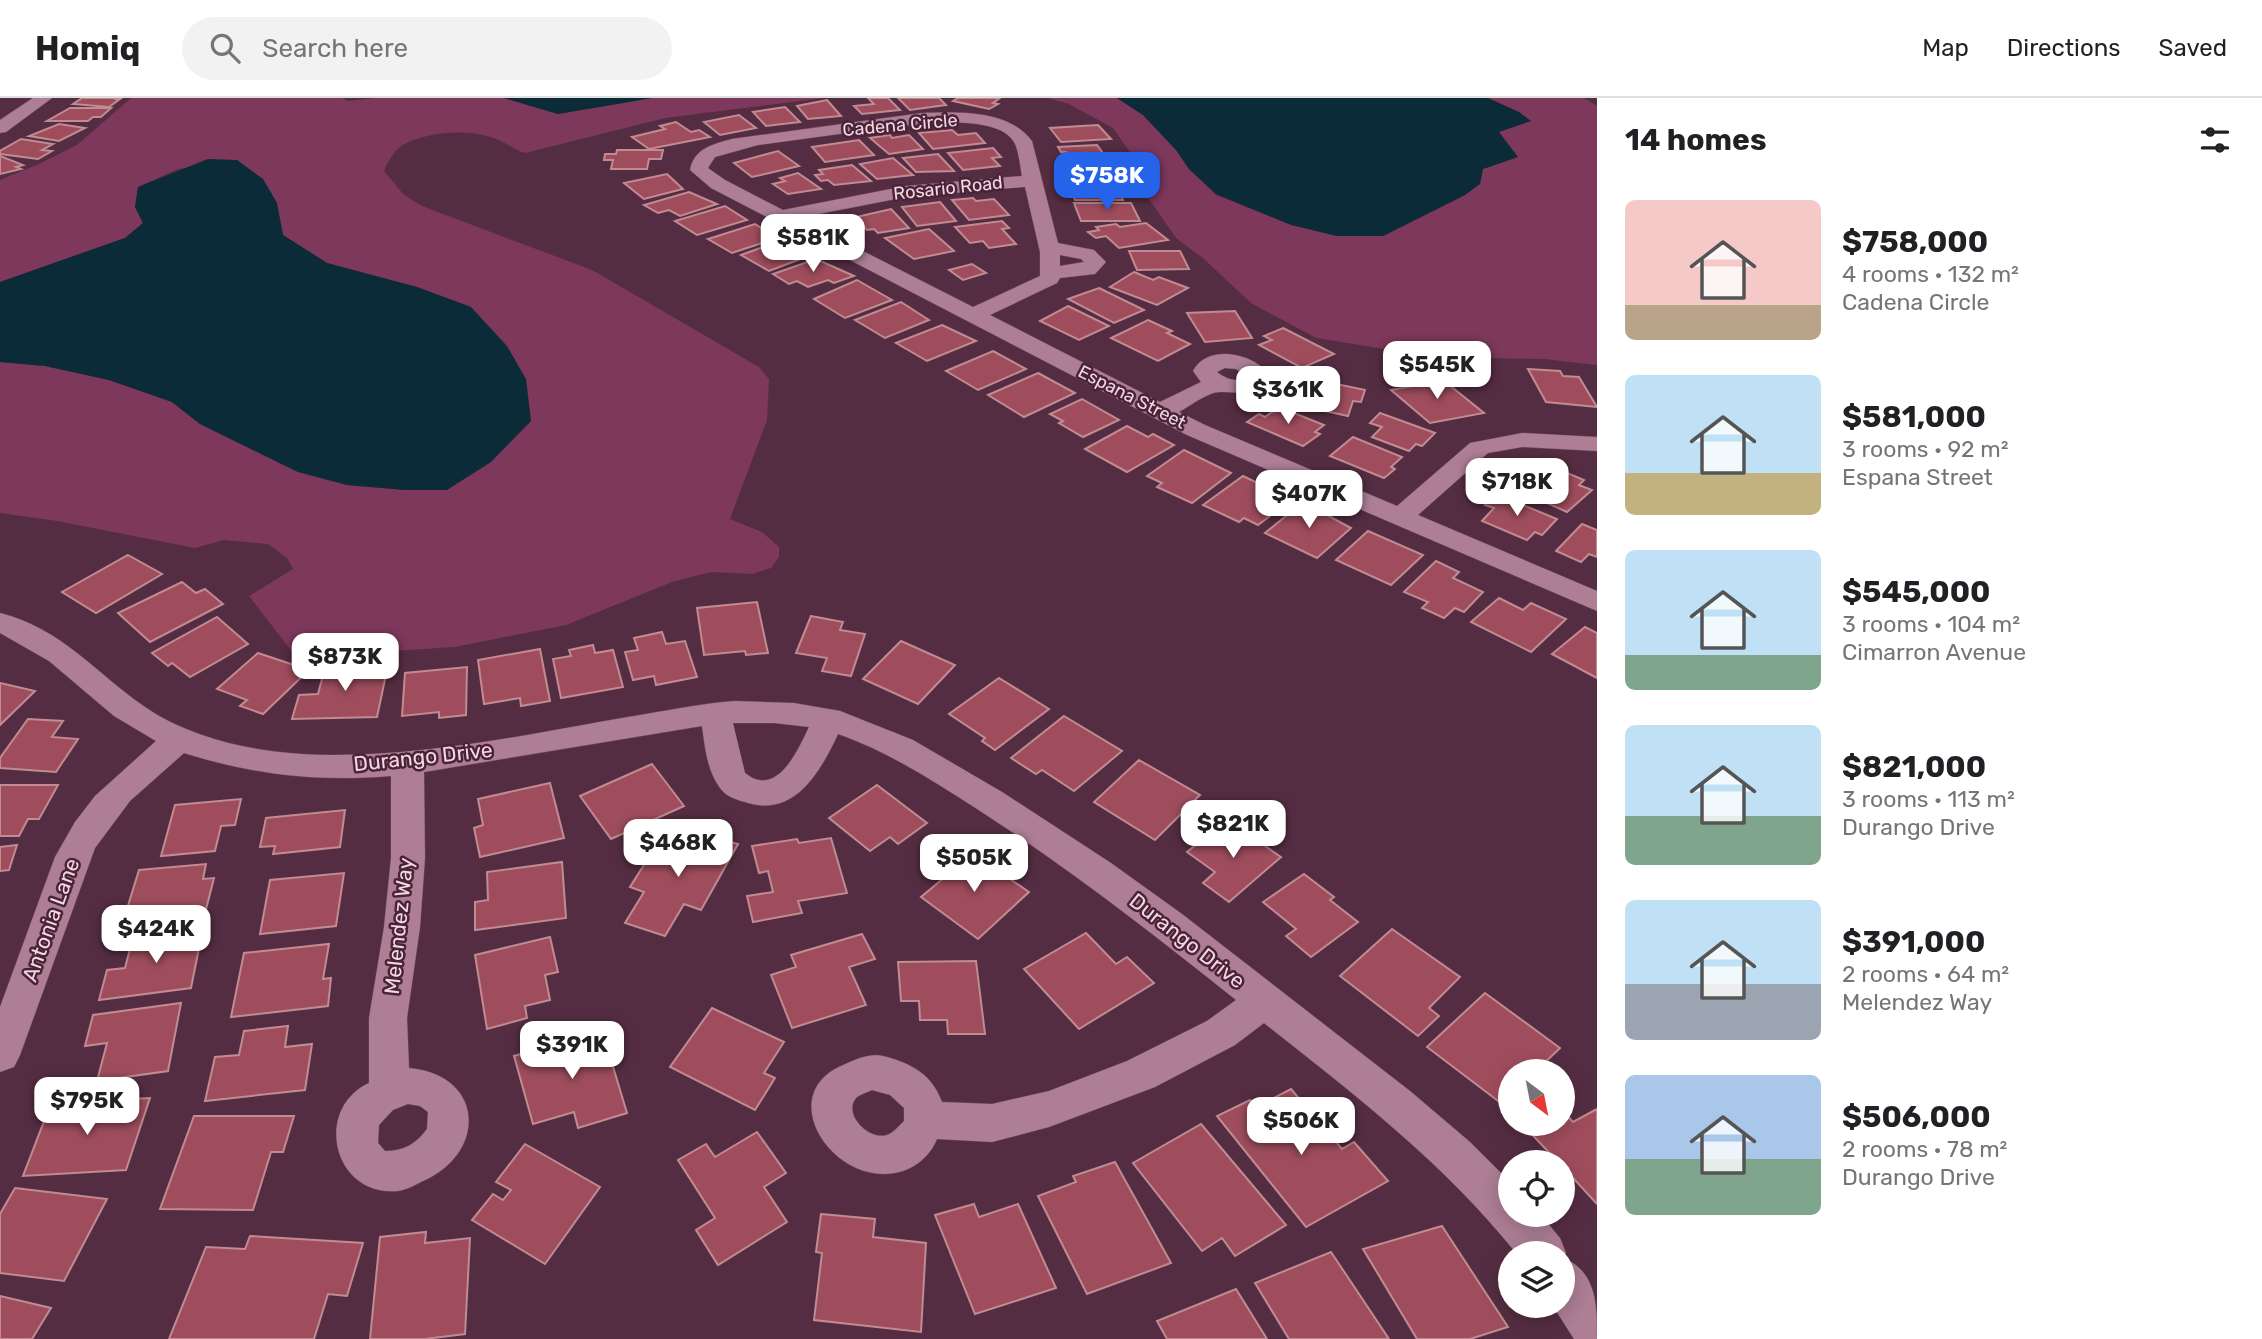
<!DOCTYPE html>
<meta charset="utf-8">
<style>
body{margin:0;font-family:Rubik,sans-serif;background:#f2f2f2;color:#202124;height:100vh;display:flex;flex-direction:column;font-size:26px;white-space:nowrap}
*{box-sizing:border-box;margin:0}
p{font-size:23px;color:#757577}
.icon{flex:none;width:38px;height:38px;fill:none;stroke:currentColor;stroke-width:2;stroke-linecap:round;stroke-linejoin:round}
.map{position:relative;flex:1;overflow:hidden}
.side{display:flex;flex-direction:column;background:#fff;width:665px}
.side>*{flex:none}
.needle{width:46px;rotate:148deg}
.tools{position:absolute;left:1498px;top:961px;display:grid;gap:14px}
.tools a{display:grid;place-items:center;width:77px;height:77px;border-radius:50%;background:#fff;box-shadow:0 4px 18px #0003;font-size:35px}
.price{position:absolute;translate:-50% -60px;padding:0 16px;border-radius:14px;background:#fff;color:#222;font-size:23px;line-height:46px;filter:drop-shadow(0 2px 4px #0008)}
.price::after{content:'';position:absolute;left:50%;top:42px;width:21px;height:16px;margin-left:-10px;background:inherit;clip-path:polygon(0 0,100% 0,50% 100%)}
.price.on{background:#2563eb;color:#fff}
ul{padding:0;list-style:none}
li{display:flex;align-items:center;gap:21px;height:175px;padding:0 28px}
li span{display:grid;place-items:center;flex:none;width:196px;height:140px;border-radius:10px;color:#555}
li>.icon{margin-inline-start:auto}
span .icon{width:84px;height:84px;fill:#fffc;stroke-width:1}
li b{font-size:30px}
h2{display:flex;justify-content:space-between;align-items:center;height:84px;padding:0 28px;font-size:30px}
header{display:flex;align-items:center;gap:42px;box-sizing:border-box;height:98px;padding:0 35px;background:#fff;border-bottom:2px solid #e0e0e0}
header strong{font-size:33px}
nav{display:flex;gap:38px;margin-inline-start:auto;font-size:24px}
.search{width:490px;height:63px;background:#f2f2f2;display:flex;align-items:center;gap:18px;box-sizing:border-box;padding:0 24px;border-radius:38px;color:#757577;font-size:26px}
main{display:flex;flex:1;min-height:0}
.map>svg:first-child{display:block}
.green{fill:#7d385c}
.water{fill:#0b2b38}
.building{fill:#9f4d5d;stroke:#c08b92;stroke-width:2}
.lines{fill:none;stroke-linecap:round;stroke-linejoin:round}
.minor-casing{stroke:#6d4b5c;stroke-width:1}
.minor{fill:#ad7e94;fill-rule:evenodd}
.labels{text-anchor:middle;stroke-width:5;stroke-linejoin:round;paint-order:stroke}
.far-street-label{font-size:18px;fill:#f2d8e3;stroke:#4a2337}
.street-label{font-size:21px;fill:#f2d8e3;stroke:#4a2337}
</style>
<header>
<strong>Homiq</strong>
<div class="search"><svg class="icon" aria-label="search" viewBox="0 0 24 24"><circle cx="10" cy="10" r="6"/><path d="M15 15l6 6"/></svg>Search here</div>
<nav><a>Map</a><a>Directions</a><a>Saved</a></nav>
</header>
<main>
<div class="map">
<svg width="1597" height="1241" viewBox="0 0 1597 1241">
<rect width="100%" height="100%" fill="#552d42"/>
<g class="green">
<path d="M131 0H342L348 3 376 0H504L558 16 652 0H823L665 20 525 55C513 51 502 42 490 39 465 31 426 34 403 47 394 52 388 64 384 73L404 97 422 108 592 172 759 269 769 281 767 322 730 421 762 434 779 449V459L771 470 752 476 711 474 672 484 566 527 455 549 376 554 293 555 249 498 293 471 287 460 268 446 224 442 195 450 57 423 0 415V264L45 268 109 282 172 304 200 326 298 374 347 387 405 392H447L471 209 417 189 327 165 283 137C276 96 271 86 237 62L178 71 138 89 135 109 143 125 125 140 0 184V82L39 66 77 47Z"/>
<polygon points="1047,0 1117,0 1143,17 1176,52 1189,71 1216,97 1292,127 1337,138 1383,138 1465,97 1483,71 1517,59 1498,34 1488,0 1584,0 1597,8 1597,267 1544,261 1475,260 1397,253 1316,240 1251,205 1204,161 1176,140 1140,88 1134,60 1113,30 1069,6"/>
</g>
<g class="water">
<polygon points="504,0 652,0 558,16"/>
<polygon points="1117,0 1488,0 1519,14 1531,23 1499,34 1518,59 1483,71 1480,86 1465,97 1383,138 1337,138 1291,127 1216,96 1189,71 1176,52 1143,17"/>
<polygon points="208,61 237,62 263,81 277,105 283,137 327,165 417,189 471,209 507,248 526,281 531,323 491,364 447,392 405,392 347,387 298,374 200,326 172,304 109,282 45,268 0,264 0,184 125,140 143,125 135,109 138,89"/>
</g>
<g class="building">
<polygon points="82,0 117,0 116,1 120,1 109,9 73,6"/>
<polygon points="868,0 888,0 900,12 862,16 854,8 874,6"/>
<polygon points="898,0 939,0 946,7 910,12"/>
<polygon points="958,0 1000,0 993,5 998,6 989,11 953,3"/>
<polygon points="827,2 841,18 808,21 797,8"/>
<polygon points="785,9 800,24 766,28 753,14"/>
<polygon points="70,10 111,10 101,19 93,19 88,23 47,23"/>
<polygon points="739,17 756,30 720,37 704,24"/>
<polygon points="676,24 691,34 699,32 710,39 649,51 632,39 665,31 660,28"/>
<polygon points="59,26 85,30 59,43 29,38"/>
<polygon points="1098,27 1111,41 1061,44 1050,30"/>
<polygon points="952,32 958,37 976,35 985,45 933,51 919,35"/>
<polygon points="890,37 892,40 909,37 923,51 889,56 870,40"/>
<polygon points="21,41 53,46 42,52 52,53 38,61 0,56 0,53"/>
<polygon points="859,42 874,57 825,64 812,49"/>
<polygon points="1097,47 1108,62 1073,64 1066,54 1061,54 1058,49"/>
<polygon points="993,50 1001,59 992,60 1000,68 963,72 948,55"/>
<polygon points="617,52 663,52 661,61 649,61 647,71 611,71 613,62 604,62 605,56 616,56"/>
<polygon points="778,53 799,68 752,79 734,65"/>
<polygon points="938,56 954,73 916,74 903,60"/>
<polygon points="0,58 23,67 16,69 21,71 0,76"/>
<polygon points="893,60 913,77 877,81 860,66"/>
<polygon points="1114,66 1121,82 1072,82 1064,67"/>
<polygon points="852,67 871,83 834,87 828,82 821,83 815,77 823,76 819,72"/>
<polygon points="798,75 821,91 788,96 773,86 785,83 780,80"/>
<polygon points="667,76 683,91 644,101 624,85"/>
<polygon points="1124,85 1129,96 1120,96 1123,102 1075,102 1071,94 1079,94 1077,90 1070,90 1069,86"/>
<polygon points="689,94 717,106 680,118 669,112 658,115 644,107"/>
<polygon points="973,100 976,103 994,101 1009,117 969,122 952,102"/>
<polygon points="940,104 956,123 917,128 902,109"/>
<polygon points="1074,105 1131,105 1140,123 1081,123"/>
<polygon points="725,108 747,122 697,137 675,123"/>
<polygon points="891,111 909,130 878,135 874,131 867,132 856,119"/>
<polygon points="1002,123 1009,130 1002,131 1016,146 989,150 983,143 970,145 955,129"/>
<polygon points="1146,125 1168,142 1119,150 1106,138 1096,140 1088,134 1099,132 1096,129 1116,126 1120,129"/>
<polygon points="755,126 777,140 732,155 708,141"/>
<polygon points="929,131 954,153 914,161 885,140"/>
<polygon points="782,142 811,157 769,173 741,157"/>
<polygon points="1129,153 1180,153 1189,171 1137,172"/>
<polygon points="816,161 854,178 834,185 828,182 808,189 797,183 789,186 773,176"/>
<polygon points="972,166 986,175 963,182 949,172"/>
<polygon points="1134,174 1153,182 1159,179 1188,190 1157,207 1110,189"/>
<polygon points="857,182 892,202 845,220 814,201"/>
<polygon points="1099,190 1144,212 1114,225 1068,201"/>
<polygon points="901,204 929,222 885,240 855,222"/>
<polygon points="1068,208 1109,228 1079,242 1040,223"/>
<polygon points="1235,213 1252,240 1205,244 1187,215"/>
<polygon points="1148,222 1172,233 1167,235 1190,246 1158,263 1111,240"/>
<polygon points="942,227 976,243 927,263 896,245"/>
<polygon points="1283,230 1334,256 1302,270 1259,247 1272,242 1264,238"/>
<polygon points="993,253 1026,271 978,292 946,273"/>
<polygon points="1528,271 1560,273 1563,278 1579,279 1597,309 1546,304"/>
<polygon points="1038,275 1075,295 1024,319 988,297"/>
<polygon points="1438,278 1484,315 1430,325 1391,292 1424,286 1419,282"/>
<polygon points="1308,280 1365,292 1361,304 1353,303 1348,318 1298,307"/>
<polygon points="1082,301 1119,322 1083,339 1059,325 1063,323 1050,316"/>
<polygon points="1279,309 1324,327 1315,334 1320,336 1303,348 1247,324 1259,316 1265,319"/>
<polygon points="1380,315 1435,335 1422,348 1416,346 1409,353 1372,339 1382,329 1370,325"/>
<polygon points="1127,328 1148,339 1153,336 1174,347 1127,374 1085,351"/>
<polygon points="1353,339 1402,359 1391,369 1395,371 1384,380 1330,358"/>
<polygon points="1184,352 1231,375 1192,405 1157,389 1162,385 1147,378"/>
<polygon points="1532,370 1552,378 1560,372 1584,382 1579,387 1592,392 1567,414 1509,388"/>
<polygon points="1243,378 1266,389 1264,391 1290,403 1258,427 1244,420 1239,424 1203,407"/>
<polygon points="1496,396 1557,421 1542,437 1535,434 1527,442 1482,423 1494,410 1485,407"/>
<polygon points="1303,404 1351,430 1317,460 1265,435"/>
<polygon points="1582,426 1597,432 1597,459 1589,456 1581,464 1556,453"/>
<polygon points="1368,433 1423,457 1391,487 1336,462"/>
<polygon points="128,457 162,476 96,515 62,494"/>
<polygon points="1436,463 1459,474 1453,480 1483,494 1464,514 1455,510 1444,520 1422,510 1428,504 1404,494"/>
<polygon points="182,484 196,495 205,491 223,506 150,544 118,515"/>
<polygon points="1499,500 1523,512 1531,505 1566,521 1531,554 1471,524"/>
<polygon points="757,504 768,555 746,557 745,553 704,557 697,510"/>
<polygon points="811,518 843,524 840,532 865,536 851,578 822,573 827,560 796,555"/>
<polygon points="217,519 248,546 190,579 172,565 168,568 152,555"/>
<polygon points="1585,529 1597,535 1597,580 1552,556"/>
<polygon points="662,534 666,546 685,543 697,579 656,587 654,578 633,582 625,554 638,552 634,540"/>
<polygon points="901,543 955,567 918,606 863,581"/>
<polygon points="593,547 595,555 613,552 623,589 561,600 553,561 571,558 569,552"/>
<polygon points="540,551 550,603 521,608 520,600 484,606 478,562"/>
<polygon points="258,555 309,572 263,616 240,608 247,602 217,591"/>
<polygon points="379,564 377,572 387,572 377,619 292,621 299,597 318,596 326,566"/>
<polygon points="467,569 466,617 439,620 439,614 402,618 405,575"/>
<polygon points="999,580 1049,611 995,652 982,643 985,640 949,616"/>
<polygon points="0,585 35,593 0,627"/>
<polygon points="1064,618 1122,653 1074,693 1042,672 1036,676 1011,660"/>
<polygon points="28,621 63,623 52,639 78,641 56,674 0,670 0,660"/>
<polygon points="1139,662 1200,697 1155,742 1094,704"/>
<polygon points="652,666 684,708 611,741 580,698"/>
<polygon points="550,685 564,740 480,759 474,730 483,727 478,701"/>
<polygon points="0,687 58,687 39,721 28,721 19,738 0,738"/>
<polygon points="877,687 927,725 898,746 890,739 870,753 829,720"/>
<polygon points="241,701 235,727 221,728 215,753 161,758 175,707"/>
<polygon points="345,712 340,749 273,756 275,748 260,749 266,720"/>
<polygon points="1227,722 1281,759 1229,804 1203,785 1215,774 1187,754"/>
<polygon points="666,732 705,744 709,738 738,746 701,812 684,806 665,838 625,825 644,794 630,789"/>
<polygon points="831,740 847,795 798,803 802,815 753,824 747,798 773,794 768,773 759,775 752,748 797,741 799,745"/>
<polygon points="17,747 9,772 0,773 0,749"/>
<polygon points="965,750 1029,794 978,841 921,799 951,774 943,769"/>
<polygon points="562,764 566,820 475,832 475,804 488,802 487,774"/>
<polygon points="206,766 203,781 214,780 204,819 122,827 139,772"/>
<polygon points="344,775 336,828 260,836 270,782"/>
<polygon points="1304,776 1334,799 1330,802 1358,824 1311,859 1286,838 1296,831 1263,804"/>
<polygon points="203,830 191,890 99,902 107,872 125,870 133,839"/>
<polygon points="1392,831 1460,879 1429,910 1439,918 1418,938 1340,878"/>
<polygon points="1086,835 1116,866 1127,859 1154,885 1079,931 1024,871"/>
<polygon points="862,836 875,861 849,869 866,907 792,930 771,877 796,869 791,857"/>
<polygon points="550,839 558,874 545,877 550,902 525,908 527,920 487,931 475,857"/>
<polygon points="329,846 323,881 331,880 328,908 231,919 244,855"/>
<polygon points="976,863 985,936 948,936 947,922 920,922 919,903 901,903 898,864"/>
<polygon points="1485,895 1560,950 1536,973 1510,973 1510,1012 1427,949"/>
<polygon points="181,905 168,973 97,983 107,945 85,948 93,917"/>
<polygon points="712,910 784,944 764,975 775,980 755,1012 670,969"/>
<polygon points="288,928 285,949 312,946 305,992 205,1003 215,959 239,957 244,933"/>
<polygon points="602,932 627,1015 578,1030 574,1014 533,1026 514,958"/>
<polygon points="1291,991 1342,1051 1354,1044 1388,1083 1306,1129 1217,1018 1250,1002 1256,1009"/>
<polygon points="150,1000 126,1072 23,1078 51,1005"/>
<polygon points="1597,1011 1597,1106 1563,1069 1563,1064 1558,1064 1526,1030 1535,1026 1563,1026 1563,1013 1573,1024"/>
<polygon points="194,1018 294,1018 283,1054 271,1054 253,1112 160,1111"/>
<polygon points="1201,1026 1286,1127 1235,1158 1222,1140 1202,1153 1133,1065"/>
<polygon points="757,1034 786,1075 764,1089 787,1124 718,1167 696,1132 715,1120 678,1062 706,1046 715,1059"/>
<polygon points="525,1046 600,1089 545,1166 472,1122 493,1096 503,1102 511,1092 496,1084"/>
<polygon points="1115,1064 1171,1165 1087,1196 1038,1098 1076,1084 1073,1078"/>
<polygon points="15,1090 107,1101 64,1183 0,1175 0,1116"/>
<polygon points="974,1106 979,1119 1018,1106 1056,1190 975,1216 935,1117"/>
<polygon points="821,1116 875,1121 873,1139 926,1145 921,1234 814,1222 822,1155 816,1154"/>
<polygon points="1442,1128 1508,1229 1470,1241 1417,1241 1363,1151"/>
<polygon points="426,1134 425,1145 470,1140 465,1236 425,1241 370,1241 380,1139"/>
<polygon points="250,1138 363,1145 347,1198 328,1196 314,1241 169,1241 206,1149 245,1151"/>
<polygon points="1331,1154 1389,1241 1289,1241 1255,1185"/>
<polygon points="1236,1191 1267,1241 1167,1241 1157,1223"/>
<polygon points="0,1198 51,1210 32,1241 0,1241"/>
</g>
<g class="lines">
<defs>
<g id="minor">
<polygon points="33,0 52,0 6,34 0,35 0,22"/>
<path d="M922 15C958 14 1008 11 1032 43L1058 145 1094 152 1106 164 1095 176 1060 180 1057 185 990 217 1160 304 1201 284 1193 273C1208 244 1257 256 1271 279 1257 302 1241 293 1220 294 1208 294 1190 308 1179 314L1205 327 1397 408 1470 345 1522 335 1597 339V353L1522 349 1488 355 1418 417 1597 493V513L1187 337 711 90 690 72C694 50 714 46 732 41ZM945 24C965 25 1002 24 1014 44 1019 53 1020 68 1022 78L906 88 783 112 725 82 708 70 715 59 758 47 898 28ZM1025 89 1040 154V178L973 209 798 120 906 99ZM1060 157 1081 161 1084 164 1060 168ZM1225 270 1236 271 1247 279C1236 285 1226 281 1217 274Z"/>
<path d="M0 515C63 531 95 575 145 609 162 621 182 630 202 637 332 683 512 638 646 616 676 611 705 605 735 603L794 605 840 613 913 642 1002 694 1111 765 1182 816 1410 993 1470 1044 1510 1084V1116H1540L1560 1140 1566 1155 1564 1160C1597 1175 1597 1207 1597 1241H1574L1553 1208H1563V1155H1516C1444 1065 1354 996 1264 925L1235 947 1155 989 1049 1029 992 1044 937 1041C931 1056 918 1068 903 1073 837 1094 772 999 841 968 857 961 870 954 887 959 914 967 932 977 942 1004L992 1006 1049 993 1127 963 1207 923 1236 902C1151 834 1066 768 974 709 930 681 887 653 838 636 821 672 796 719 748 705 738 702 726 699 720 690 707 672 705 650 702 628L424 674 425 760 420 829 407 920 409 970C485 977 487 1055 423 1083 415 1087 406 1092 398 1093 333 1099 313 1011 369 985V920L384 829 391 760V678C316 684 255 677 184 655L130 703 95 750 20 957 14 969 0 974V909L55 759 75 724 95 698 156 643 114 618 49 563 0 535ZM733 625H774L809 629C798 652 777 701 745 675ZM872 992 890 997 904 1010V1023C899 1028 893 1035 887 1037 869 1043 841 1015 857 999 861 996 868 994 872 992ZM408 1006 420 1008 428 1014 427 1031C416 1046 404 1053 385 1053L378 1045 379 1027 393 1012Z"/>
</g>
</defs>
<use href="#minor" class="minor-casing"/>
<use href="#minor" class="minor"/>
</g>
<g class="labels">
<g class="far-street-label">
<text transform="translate(900 27) rotate(-5)" y="6">Cadena Circle</text>
<text transform="translate(948 90) rotate(-6)" y="6">Rosario Road</text>
<text transform="translate(1132 299) rotate(27)" y="6">Espana Street</text>
</g>
<g class="street-label">
<text transform="translate(423 659) rotate(-6)" y="7">Durango Drive</text>
<text transform="translate(51 822) rotate(-70)" y="7">Antonia Lane</text>
<text transform="translate(399 828) rotate(-84)" y="7">Melendez Way</text>
<text transform="translate(1187 843) rotate(38)" y="7">Durango Drive</text>
</g>
</g>
</svg>
<div class="tools">
<a><svg class="needle" viewBox="-14 -14 28 28"><path d="M0-13l5 13h-10z" fill="#e53935"/><path d="M0 13l5-13h-10z" fill="#757577"/></svg></a>
<a><svg class="icon" aria-label="locate" viewBox="0 0 24 24"><circle cx="12" cy="12" r="6"/><path d="M12 2v4M12 18v4M2 12h4M18 12h4"/></svg></a>
<a><svg class="icon" aria-label="layers" viewBox="0 0 24 24"><path d="M12 4l9 5-9 5-9-5zM3 14l9 5 9-5"/></svg></a>
</div>
<b class="price on" style="left:1107px;top:114px">$758K</b>
<b class="price" style="left:813px;top:176px">$581K</b>
<b class="price" style="left:1437px;top:303px">$545K</b>
<b class="price" style="left:1288px;top:328px">$361K</b>
<b class="price" style="left:1517px;top:420px">$718K</b>
<b class="price" style="left:1309px;top:432px">$407K</b>
<b class="price" style="left:345px;top:595px">$873K</b>
<b class="price" style="left:1233px;top:762px">$821K</b>
<b class="price" style="left:678px;top:781px">$468K</b>
<b class="price" style="left:974px;top:796px">$505K</b>
<b class="price" style="left:156px;top:867px">$424K</b>
<b class="price" style="left:572px;top:983px">$391K</b>
<b class="price" style="left:87px;top:1039px">$795K</b>
<b class="price" style="left:1301px;top:1059px">$506K</b>
</div>
<section class="side">
<h2>14 homes<svg class="icon" aria-label="filters" viewBox="0 0 24 24"><path d="M4 7h16M4 17h16"/><circle cx="9" cy="7" r="2"/><circle cx="15" cy="17" r="2"/></svg></h2>
<ul>
<li><span style="background:linear-gradient(#f6c9c9 75%,#b9a48a 0)"><svg class="icon" aria-label="home" viewBox="0 0 24 24"><path d="M3 11l9-7 9 7M6 9v11h12V9"/></svg></span><div><b>$758,000</b><p>4 rooms · 132 m²</p><p>Cadena Circle</p></div></li>
<li><span style="background:linear-gradient(#bfe0f5 70%,#c2b280 0)"><svg class="icon" aria-label="home" viewBox="0 0 24 24"><path d="M3 11l9-7 9 7M6 9v11h12V9"/></svg></span><div><b>$581,000</b><p>3 rooms · 92 m²</p><p>Espana Street</p></div></li>
<li><span style="background:linear-gradient(#bfe0f5 75%,#7fa58c 0)"><svg class="icon" aria-label="home" viewBox="0 0 24 24"><path d="M3 11l9-7 9 7M6 9v11h12V9"/></svg></span><div><b>$545,000</b><p>3 rooms · 104 m²</p><p>Cimarron Avenue</p></div></li>
<li><span style="background:linear-gradient(#bfe0f5 65%,#7fa58c 0)"><svg class="icon" aria-label="home" viewBox="0 0 24 24"><path d="M3 11l9-7 9 7M6 9v11h12V9"/></svg></span><div><b>$821,000</b><p>3 rooms · 113 m²</p><p>Durango Drive</p></div></li>
<li><span style="background:linear-gradient(#bfe0f5 60%,#9aa5b1 0)"><svg class="icon" aria-label="home" viewBox="0 0 24 24"><path d="M3 11l9-7 9 7M6 9v11h12V9"/></svg></span><div><b>$391,000</b><p>2 rooms · 64 m²</p><p>Melendez Way</p></div></li>
<li><span style="background:linear-gradient(#a9c7e8 60%,#7fa58c 0)"><svg class="icon" aria-label="home" viewBox="0 0 24 24"><path d="M3 11l9-7 9 7M6 9v11h12V9"/></svg></span><div><b>$506,000</b><p>2 rooms · 78 m²</p><p>Durango Drive</p></div></li>
</ul>
</section>
</main>
